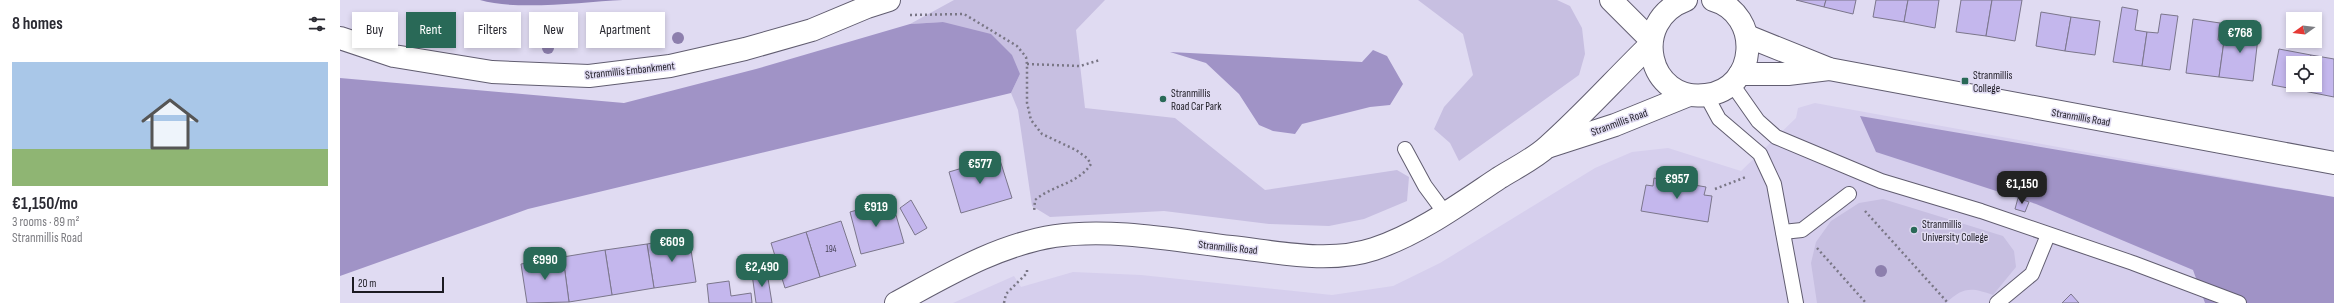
<!DOCTYPE html>
<meta charset="utf-8">
<style>
body{margin:0;font-family:"Sofia Sans Condensed",sans-serif;background:#f7f7f7;color:#2b2b33;height:100vh;display:flex;flex-direction:column;font-size:15px;white-space:nowrap}
*{box-sizing:border-box;margin:0}
p{font-size:13px;color:#7c7c81}
.icon{flex:none;width:22px;height:22px;fill:none;stroke:currentColor;stroke-width:2;stroke-linecap:round;stroke-linejoin:round}
.map{position:relative;flex:1;overflow:hidden}
.drawer{display:flex;flex-direction:column;background:#fff;width:340px}
.drawer>*{flex:none}
.hud{position:absolute;left:12px;top:12px;width:380px;height:36px;display:flex;gap:8px}
.needle{width:26px;rotate:255deg}
.fabs{position:absolute;left:1946px;top:12px;display:grid;gap:8px}
.fabs a{display:grid;place-items:center;width:36px;height:36px;border-radius:0px;background:#fff;box-shadow:0 2px 6px #0003;font-size:20px}
.scale{position:absolute;left:12px;bottom:10px;width:92px;box-sizing:border-box;padding-left:4px;border:2px solid #1c1a22;border-top:0;font-size:11px;line-height:14px;white-space:nowrap;color:#1c1a22;-webkit-text-stroke:3px #e0dbf2;paint-order:stroke}
.price{position:absolute;translate:-50% -34px;padding:0 9px;border-radius:8px;background:#296957;color:#fff;font-size:13px;line-height:26px;filter:drop-shadow(0 1px 2px #0008)}
.price::after{content:'';position:absolute;left:50%;top:24px;width:12px;height:9px;margin-left:-6px;background:inherit;clip-path:polygon(0 0,100% 0,50% 100%)}
.price.current{background:#222;color:#fff}
ul{padding:0;list-style:none}
li{display:grid;align-content:center;gap:8px;height:212px;padding:0 12px}
li span{display:grid;place-items:center;height:124px;border-radius:0px;color:#555}
li>.icon{margin-inline-start:auto}
span .icon{width:72px;height:72px;fill:#fffc;stroke-width:1}
li b{font-size:17px}
h2{display:flex;justify-content:space-between;align-items:center;height:48px;padding:0 12px;font-size:17px}
.pill{padding:0 14px;border-radius:0px;background:#fff;box-shadow:0 2px 6px #0003;font-size:14px;line-height:36px}
.pill.current{background:#296957;color:#fff}
main{display:flex;flex:1;min-height:0}
.map>svg:first-child{display:block}
.built{fill:#d6cfed}
.green{fill:#c7bfe1}
.forest{fill:#a093c6}
.water{fill:#9285b8}
.building{fill:#c4b7ed;stroke:#7b768b}
.lines{fill:none;stroke-linecap:round;stroke-linejoin:round}
.lane-casing{stroke:#615d70;stroke-width:16}
.secondary-casing{stroke:#615d70;stroke-width:24}
.path{stroke:#797685;stroke-width:2.5;stroke-dasharray:2 3;stroke-linecap:butt}
.lane{stroke:#fff;stroke-width:14}
.secondary{stroke:#fff;stroke-width:22}
.tree{fill:#8d7fad}
.poi-dot{fill:#296957;stroke:#e0dbf2;stroke-width:1.5}
.labels{text-anchor:middle;stroke-width:3;stroke-linejoin:round;paint-order:stroke}
.number-label{font-size:9px;fill:#464155}
.street-label{font-size:11px;fill:#1c1a22;stroke:#e0dbf2}
.poi-label{font-size:11px;fill:#1c1a22;stroke:#e0dbf2;text-anchor:start}
</style>
<main>
<section class="drawer">
<h2>8 homes<svg class="icon" aria-label="filters" viewBox="0 0 24 24"><path d="M4 7h16M4 17h16"/><circle cx="9" cy="7" r="2"/><circle cx="15" cy="17" r="2"/></svg></h2>
<ul>
<li><span style="background:linear-gradient(#a9c7e8 70%,#8fb573 0)"><svg class="icon" aria-label="home" viewBox="0 0 24 24"><path d="M3 11l9-7 9 7M6 9v11h12V9"/></svg></span><div><b>€1,150/mo</b><p>3 rooms · 89 m²</p><p>Stranmillis Road</p></div></li>
</ul>
</section>
<div class="map">
<svg width="1994" height="303" viewBox="0 0 1994 303">
<rect width="100%" height="100%" fill="#e0dbf2"/>
<polygon class="built" points="1475,103 1994,197 1994,303 613,303 674,276 681,287 733,272 801,275 992,295 1053,286 1100,263 1255,168 1292,152 1328,148 1401,171 1456,118 1458,108"/>
<g class="green">
<polygon points="614,0 765,0 736,30 745,108 835,118 925,190 1057,170 1069,177 1067,201 1024,219 989,226 929,224 824,211 710,217 692,206 678,110 671,93 680,74 603,22 570,24"/>
<polygon points="1078,0 1217,0 1230,6 1242,28 1245,54 1239,75 1119,161 1110,143 1094,129 1104,107 1133,75 1123,34"/>
<path d="M1543 199 1663 236 1674 251 1676 267 1653 295C1631 287 1623 287 1606 303H1477L1471 263 1476 242 1491 221 1519 203Z"/>
</g>
<g class="forest">
<polygon points="603,22 651,34 672,55 680,74 671,93 188,209 0,276 0,78 284,103 416,69 570,24"/>
<polygon points="1033,50 1047,56 1063,84 1050,105 1030,107 962,124 955,134 933,131 919,125 899,94 866,63 830,52 1022,62"/>
<polygon points="1520,116 1994,197 1994,303 1865,303 1853,270 1696,204 1536,152"/>
</g>
<path class="water" d="M140 0H283C242 2 177 11 140 0Z"/>
<g class="building">
<polygon points="1456,0 1486,0 1484,7"/>
<polygon points="1486,0 1516,0 1513,14 1484,7"/>
<polygon points="1536,0 1568,0 1564,22 1533,17"/>
<polygon points="1568,0 1599,0 1595,28 1564,22"/>
<polygon points="1621,0 1652,0 1646,36 1616,32"/>
<polygon points="1652,0 1682,0 1675,41 1646,36"/>
<polygon points="1782,7 1798,10 1795,30 1807,32 1802,66 1773,62"/>
<polygon points="1701,12 1731,17 1725,51 1696,46"/>
<polygon points="1821,14 1838,16 1830,70 1802,66 1807,32 1818,33"/>
<polygon points="1731,17 1760,21 1755,55 1725,51"/>
<polygon points="1853,19 1880,23 1878,40 1884,41 1879,77 1846,73"/>
<polygon points="1891,25 1919,29 1913,81 1879,77 1884,41 1889,41"/>
<polygon points="1939,49 1971,55 1969,63 1953,63 1953,85 1965,85 1964,91 1932,85"/>
<polygon points="1971,55 1994,59 1994,97 1964,91 1965,85 1975,85 1975,63 1969,63"/>
<polygon points="659,157 672,198 621,213 609,172"/>
<polygon points="1314,178 1366,187 1364,195 1372,196 1368,222 1301,211 1306,185 1313,186"/>
<polygon points="1678,198 1689,202 1685,212 1675,209"/>
<polygon points="571,200 587,228 575,235 560,208"/>
<polygon points="545,202 549,216 556,215 564,243 521,254 510,212"/>
<polygon points="501,221 516,266 480,277 466,232"/>
<polygon points="466,232 480,277 445,288 431,243"/>
<polygon points="349,237 356,282 314,288 307,244"/>
<polygon points="307,244 314,288 272,295 265,250"/>
<polygon points="265,250 272,295 229,302 223,257"/>
<polygon points="223,257 229,302 187,303 181,264"/>
<polygon points="427,272 432,303 416,303 412,274"/>
<polygon points="389,281 391,296 411,293 412,303 369,303 367,284"/>
<polygon points="1731,294 1739,303 1722,303"/>
</g>
<g class="lines">
<defs>
<g id="lane">
<polyline points="1392,84 1418,121 1436,137 1541,181 1641,211 1793,263 1899,303"/>
<polyline points="1366,95 1379,119 1420,154 1434,184 1456,303"/>
<polyline points="1065,149 1085,186 1105,213"/>
<polyline points="1443,232 1462,230 1509,194"/>
<polyline points="1657,303 1692,274 1708,235"/>
</g>
<g id="secondary">
<polyline points="1271,0 1311,40"/>
<path d="M1346 0C1289 21 1308 103 1366 95 1418 89 1422 14 1373 0"/>
<polyline points="1407,36 1489,69 1994,163"/>
<polyline points="0,38 54,56 152,72 249,76 330,66 405,49 472,30 527,7 549,0"/>
<polyline points="1400,74 1448,74 1489,69"/>
<polyline points="1210,146 1275,125 1349,95"/>
<path d="M556 303C606 276 657 245 715 236 772 228 834 240 891 247 937 252 989 264 1034 249 1079 234 1120 204 1159 178 1175 168 1194 159 1208 146 1244 114 1276 78 1310 45"/>
</g>
</defs>
<use href="#lane" class="lane-casing"/>
<use href="#secondary" class="secondary-casing"/>
<g class="path">
<path d="M570 15 624 14 677 46 686 57 687 64V103L691 120 702 134 736 150 747 158 751 164C738 184 713 185 695 200L694 212"/>
<polyline points="687,64 740,66 760,60"/>
<polyline points="1375,189 1406,177"/>
<polyline points="1525,211 1608,303"/>
<polyline points="1477,248 1526,303"/>
<polyline points="664,303 666,294 687,273 687,270"/>
</g>
<use href="#lane" class="lane"/>
<use href="#secondary" class="secondary"/>
</g>
<g class="tree">
<circle cx="34" cy="18" r="6"/>
<circle cx="338" cy="38" r="6"/>
<circle cx="208" cy="48" r="6"/>
<circle cx="1541" cy="271" r="6"/>
</g>
<g class="poi-dot">
<rect x="1621" y="77" width="8" height="8" rx="2"/>
<circle cx="823" cy="99" r="4"/>
<circle cx="1574" cy="230" r="4"/>
</g>
<g class="labels">
<g class="number-label">
<text x="491" y="252">194</text>
</g>
<g class="street-label">
<text transform="translate(290 70) rotate(-6)" y="4">Stranmillis Embankment</text>
<text transform="translate(1741 117) rotate(10)" y="4">Stranmillis Road</text>
<text transform="translate(1279 122) rotate(-20)" y="4">Stranmillis Road</text>
<text transform="translate(888 247) rotate(6)" y="4">Stranmillis Road</text>
</g>
<g class="poi-label">
<text x="1633" y="79">Stranmillis<tspan x="1633" dy="13">College</tspan></text>
<text x="831" y="97">Stranmillis<tspan x="831" dy="13">Road Car Park</tspan></text>
<text x="1582" y="228">Stranmillis<tspan x="1582" dy="13">University College</tspan></text>
</g>
</g>
</svg>
<div class="fabs">
<a><svg class="needle" viewBox="-14 -14 28 28"><path d="M0-13l5 13h-10z" fill="#e53935"/><path d="M0 13l5-13h-10z" fill="#7c7c81"/></svg></a>
<a><svg class="icon" aria-label="locate" viewBox="0 0 24 24"><circle cx="12" cy="12" r="6"/><path d="M12 2v4M12 18v4M2 12h4M18 12h4"/></svg></a>
</div>
<div class="scale">20 m</div>
<b class="price" style="left:1900px;top:54px">€768</b>
<b class="price" style="left:640px;top:185px">€577</b>
<b class="price" style="left:1337px;top:200px">€957</b>
<b class="price current" style="left:1682px;top:205px">€1,150</b>
<b class="price" style="left:536px;top:228px">€919</b>
<b class="price" style="left:332px;top:263px">€609</b>
<b class="price" style="left:205px;top:281px">€990</b>
<b class="price" style="left:422px;top:288px">€2,490</b>
<div class="hud">
<a class="pill">Buy</a>
<a class="pill current">Rent</a>
<a class="pill">Filters</a>
<a class="pill">New</a>
<a class="pill">Apartment</a>
</div>
</div>
</main>
